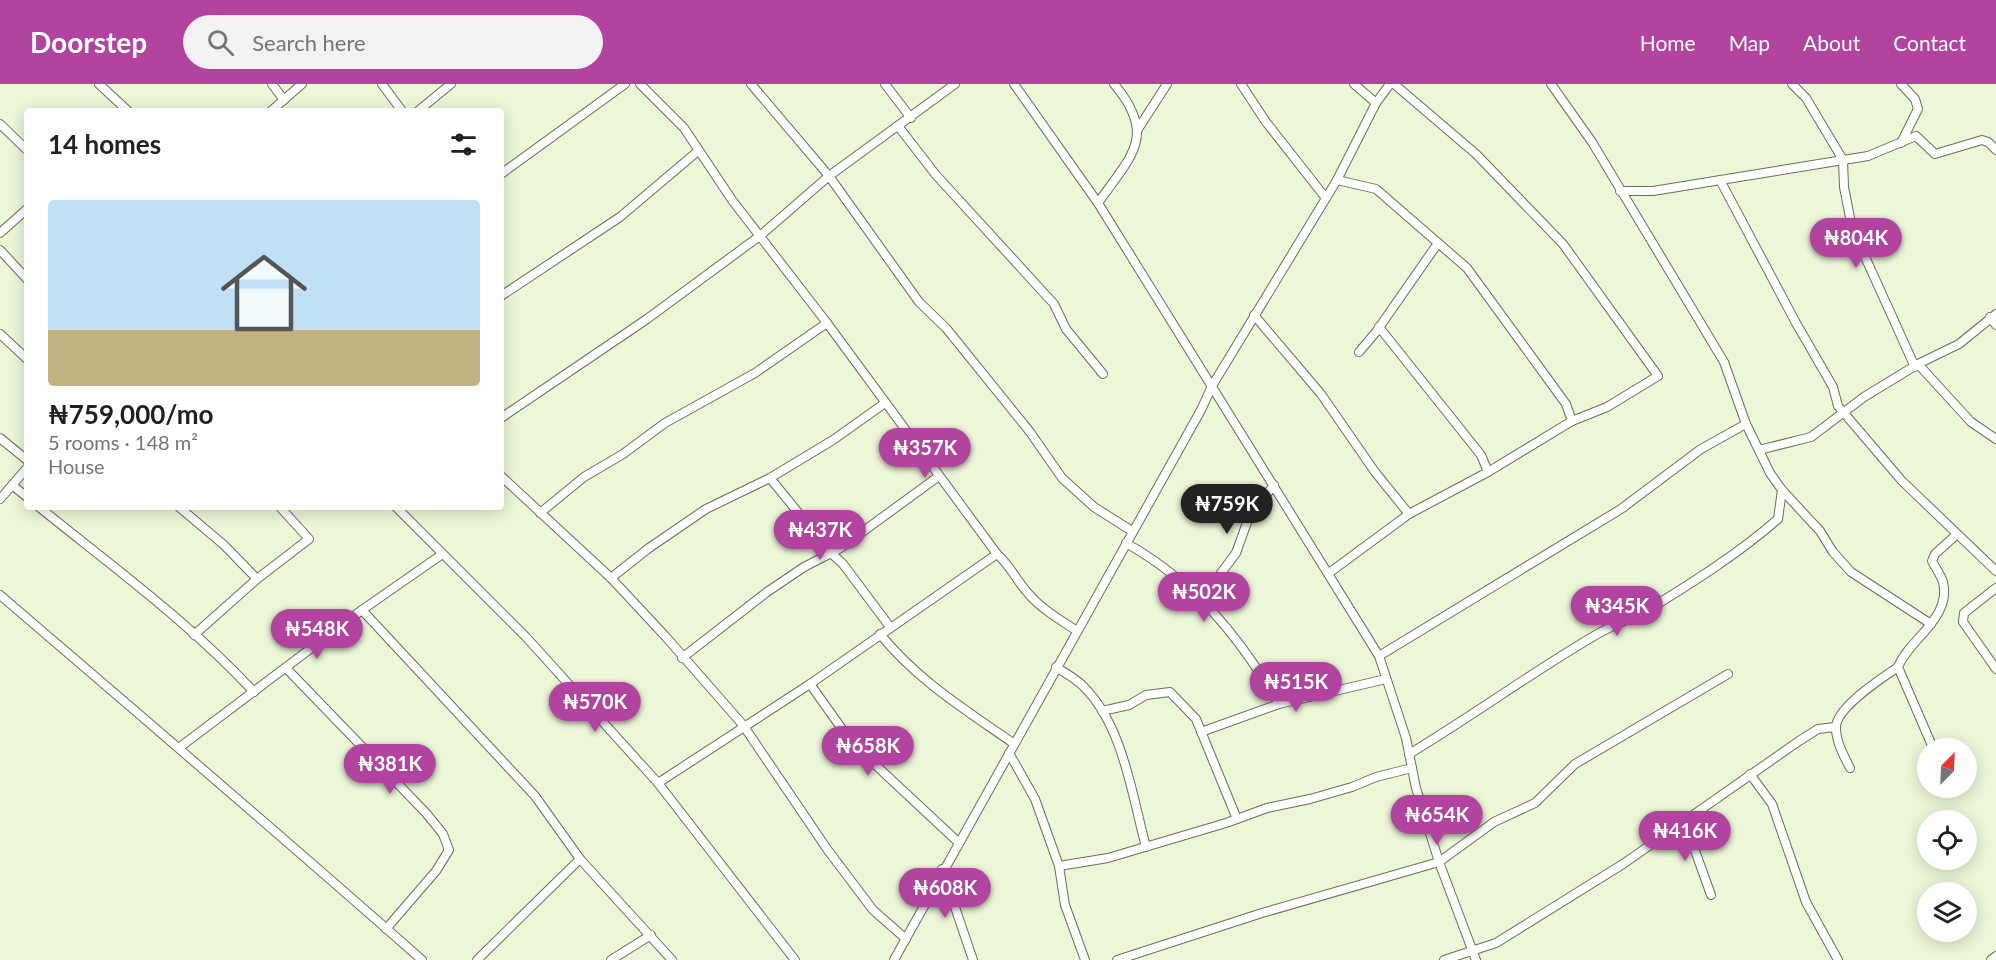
<!DOCTYPE html>
<meta charset="utf-8">
<style>
body{margin:0;font-family:Lato,sans-serif;background:#f2f2f2;color:#202124;height:100vh;display:flex;flex-direction:column;font-size:22px;white-space:nowrap}
*{box-sizing:border-box;margin:0}
p{font-size:20px;color:#757577}
.icon{flex:none;width:33px;height:33px;fill:none;stroke:currentColor;stroke-width:2;stroke-linecap:round;stroke-linejoin:round}
.map{position:relative;flex:1;overflow:hidden}
.side{position:absolute;left:24px;top:24px;width:480px;height:402px;display:flex;flex-direction:column;background:#fff;border-radius:6px;box-shadow:0 3px 15px #0003}
.side>*{flex:none}
.needle{width:39px;rotate:24deg}
.buttons{position:absolute;left:1917px;top:654px;display:grid;gap:12px}
.buttons a{display:grid;place-items:center;width:60px;height:60px;border-radius:50%;background:#fff;box-shadow:0 3px 15px #0003;font-size:30px}
.price{position:absolute;translate:-50% -51px;padding:0 14px;border-radius:21px;background:#b2439f;color:#fff;font-size:20px;line-height:39px;filter:drop-shadow(0 2px 3px #0008)}
.price::after{content:'';position:absolute;left:50%;top:36px;width:18px;height:14px;margin-left:-9px;background:inherit;clip-path:polygon(0 0,100% 0,50% 100%)}
.price.active{background:#222;color:#fff}
ul{padding:0;list-style:none}
li{display:grid;align-content:center;gap:12px;height:318px;padding:0 24px}
li+li{border-top:2px solid #e0e0e0}
li span{display:grid;place-items:center;height:186px;border-radius:6px;color:#555}
li>.icon{margin-inline-start:auto}
span .icon{width:108px;height:108px;fill:#fffc;stroke-width:1}
li b{font-size:26px}
h2{display:flex;justify-content:space-between;align-items:center;height:72px;padding:0 24px;font-size:26px}
header{display:flex;align-items:center;gap:36px;box-sizing:border-box;height:84px;padding:0 30px;background:#b2439f;color:#fff}
header strong{font-size:28px}
nav{display:flex;gap:33px;margin-inline-start:auto;font-size:21px}
.search{width:420px;height:54px;background:#f2f2f2;display:flex;align-items:center;gap:15px;box-sizing:border-box;padding:0 21px;border-radius:33px;color:#757577;font-size:22px}
.map>svg:first-child{display:block}
.lines{fill:none;stroke-linecap:round;stroke-linejoin:round}
.minor-casing{stroke:#687156;stroke-width:10}
.minor{stroke:#fff;stroke-width:8}
</style>
<header>
<strong>Doorstep</strong>
<div class="search"><svg class="icon" aria-label="search" viewBox="0 0 24 24"><circle cx="10" cy="10" r="6"/><path d="M15 15l6 6"/></svg>Search here</div>
<nav><a>Home</a><a>Map</a><a>About</a><a>Contact</a></nav>
</header>
<div class="map">
<svg width="1996" height="876" viewBox="0 0 1996 876">
<rect width="100%" height="100%" fill="#ecf7d8"/>
<g class="lines">
<defs>
<g id="minor">
<polyline points="99,0 128,27"/>
<polyline points="272,0 284,16"/>
<polyline points="382,0 402,27"/>
<polyline points="640,0 684,44 732,116 827,239 997,470 810,600 658,699"/>
<polyline points="751,0 829,92 919,218 946,244 1030,348 1062,394 1094,423 1132,447"/>
<polyline points="885,0 911,34"/>
<polyline points="1014,0 1098,119 1379,572 1406,654 1416,704 1439,778 1476,876"/>
<polyline points="1241,0 1266,38 1325,113"/>
<polyline points="1354,0 1376,19"/>
<polyline points="1551,0 1592,58 1724,278 1746,340"/>
<polyline points="1792,0 1806,14 1843,76 1844,103 1852,144 1915,283"/>
<polyline points="271,27 302,0"/>
<polyline points="418,27 451,0"/>
<polyline points="0,40 27,66"/>
<polyline points="898,42 936,91 1054,220 1066,245 1103,290"/>
<polyline points="1138,45 1167,0"/>
<polyline points="1901,59 1918,25 1915,15 1901,0"/>
<polyline points="501,90 625,0"/>
<polyline points="1337,96 1376,105 1467,184 1566,320 1572,337"/>
<polyline points="1720,96 1796,239 1833,303 1838,322 1902,397 1996,487"/>
<polyline points="1620,107 1653,107 1868,72 1916,52 1935,70 1982,56 1988,58 1996,66"/>
<path d="M1098 119C1131 72 1158 52 1114 0"/>
<polyline points="0,149 27,125"/>
<polyline points="0,166 27,195"/>
<polyline points="501,212 620,133 698,67"/>
<polyline points="1254,231 1321,310 1375,388 1409,430"/>
<polyline points="1990,233 1996,241"/>
<polyline points="1379,243 1481,371 1488,388"/>
<polyline points="0,250 27,275"/>
<polyline points="1359,268 1376,248 1438,159"/>
<polyline points="1918,280 1971,338 1996,355"/>
<polyline points="501,334 647,235 761,151 829,92 955,0"/>
<polyline points="0,354 27,376"/>
<polyline points="1759,366 1811,353 1864,313 1918,280 1959,260 1996,230"/>
<polyline points="501,392 611,494 666,553 743,641 827,765 873,826 906,855"/>
<polyline points="770,394 831,469 843,480 890,543"/>
<polyline points="12,401 27,413"/>
<polyline points="0,415 27,384"/>
<path d="M39 423C112 482 189 538 254 608"/>
<polyline points="179,423 224,461 257,495"/>
<polyline points="396,423 526,553 658,699 795,876"/>
<polyline points="540,429 584,393 623,370 665,339 755,289 827,239"/>
<path d="M1126 459C1195 498 1239 552 1279 620"/>
<path d="M997 470C1010 481 1016 496 1027 508 1041 525 1059 535 1077 547"/>
<polyline points="1329,489 1409,430 1488,388 1572,337 1607,323 1658,292 1563,160 1476,70 1394,0"/>
<polyline points="611,494 649,464 706,425 770,394 833,356 885,319"/>
<polyline points="1996,504 1964,529 1963,538 1996,585"/>
<path d="M0 511C141 632 283 753 422 876"/>
<polyline points="1201,516 1236,469 1249,433 1274,401"/>
<polyline points="362,526 535,712 580,775 672,876"/>
<path d="M880 550C917 596 966 626 1013 659"/>
<polyline points="194,551 257,495 309,455 280,423"/>
<polyline points="1379,572 1621,425 1701,365 1746,340 1770,389 1782,406 1820,447 1833,468 1851,488 1931,540"/>
<polyline points="682,574 767,508 804,483 839,465 939,392"/>
<path d="M1056 583C1065 589 1075 594 1083 602 1123 641 1132 711 1146 763"/>
<polyline points="286,584 426,729 443,750 449,766 436,787 386,845"/>
<polyline points="810,600 852,659 958,758"/>
<polyline points="1102,627 1129,621 1146,611 1170,608 1196,635 1237,735"/>
<polyline points="1201,648 1279,620 1386,595"/>
<polyline points="180,663 362,526 441,471"/>
<path d="M1933 664 1898 583C1909 555 1952 534 1943 498 1941 491 1935 483 1932 477L1935 470 1956 451"/>
<polyline points="1009,669 1035,715 1059,782 1065,821 1085,876"/>
<path d="M1409 670C1472 632 1531 589 1594 552 1612 541 1633 534 1651 524 1695 497 1739 469 1778 435L1782 406"/>
<path d="M1850 684C1844 672 1836 658 1836 644 1835 624 1882 594 1898 583"/>
<polyline points="1750,690 1772,720 1806,818 1838,876"/>
<polyline points="1684,736 1711,811"/>
<polyline points="1059,782 1108,774 1226,739 1267,724 1310,715 1352,703 1376,693 1412,684"/>
<polyline points="942,785 973,876"/>
<polyline points="477,876 580,775"/>
<polyline points="611,876 651,851"/>
<polyline points="894,876 1201,326 1212,302 1337,96 1376,19 1390,0"/>
<polyline points="1117,876 1262,829 1439,778 1494,738 1535,719 1575,680 1728,590"/>
<polyline points="1444,876 1496,859 1623,780 1799,657 1818,645 1835,643"/>
<polyline points="1991,876 1996,872"/>
</g>
</defs>
<use href="#minor" class="minor-casing"/>
<use href="#minor" class="minor"/>
</g>
</svg>
<div class="buttons">
<a><svg class="needle" viewBox="-14 -14 28 28"><path d="M0-13l5 13h-10z" fill="#e53935"/><path d="M0 13l5-13h-10z" fill="#757577"/></svg></a>
<a><svg class="icon" aria-label="locate" viewBox="0 0 24 24"><circle cx="12" cy="12" r="6"/><path d="M12 2v4M12 18v4M2 12h4M18 12h4"/></svg></a>
<a><svg class="icon" aria-label="layers" viewBox="0 0 24 24"><path d="M12 4l9 5-9 5-9-5zM3 14l9 5 9-5"/></svg></a>
</div>
<b class="price" style="left:1856px;top:185px">₦804K</b>
<b class="price" style="left:925px;top:395px">₦357K</b>
<b class="price active" style="left:1227px;top:451px">₦759K</b>
<b class="price" style="left:820px;top:477px">₦437K</b>
<b class="price" style="left:1204px;top:539px">₦502K</b>
<b class="price" style="left:1617px;top:553px">₦345K</b>
<b class="price" style="left:317px;top:576px">₦548K</b>
<b class="price" style="left:1296px;top:629px">₦515K</b>
<b class="price" style="left:595px;top:649px">₦570K</b>
<b class="price" style="left:868px;top:693px">₦658K</b>
<b class="price" style="left:390px;top:711px">₦381K</b>
<b class="price" style="left:1437px;top:762px">₦654K</b>
<b class="price" style="left:1685px;top:778px">₦416K</b>
<b class="price" style="left:945px;top:835px">₦608K</b>
<section class="side">
<h2>14 homes<svg class="icon" aria-label="filters" viewBox="0 0 24 24"><path d="M4 7h16M4 17h16"/><circle cx="9" cy="7" r="2"/><circle cx="15" cy="17" r="2"/></svg></h2>
<ul>
<li><span style="background:linear-gradient(#bfe0f5 70%,#c2b280 0)"><svg class="icon" aria-label="home" viewBox="0 0 24 24"><path d="M3 11l9-7 9 7M6 9v11h12V9"/></svg></span><div><b>₦759,000/mo</b><p>5 rooms · 148 m²</p><p>House</p></div></li>
</ul>
</section>
</div>
